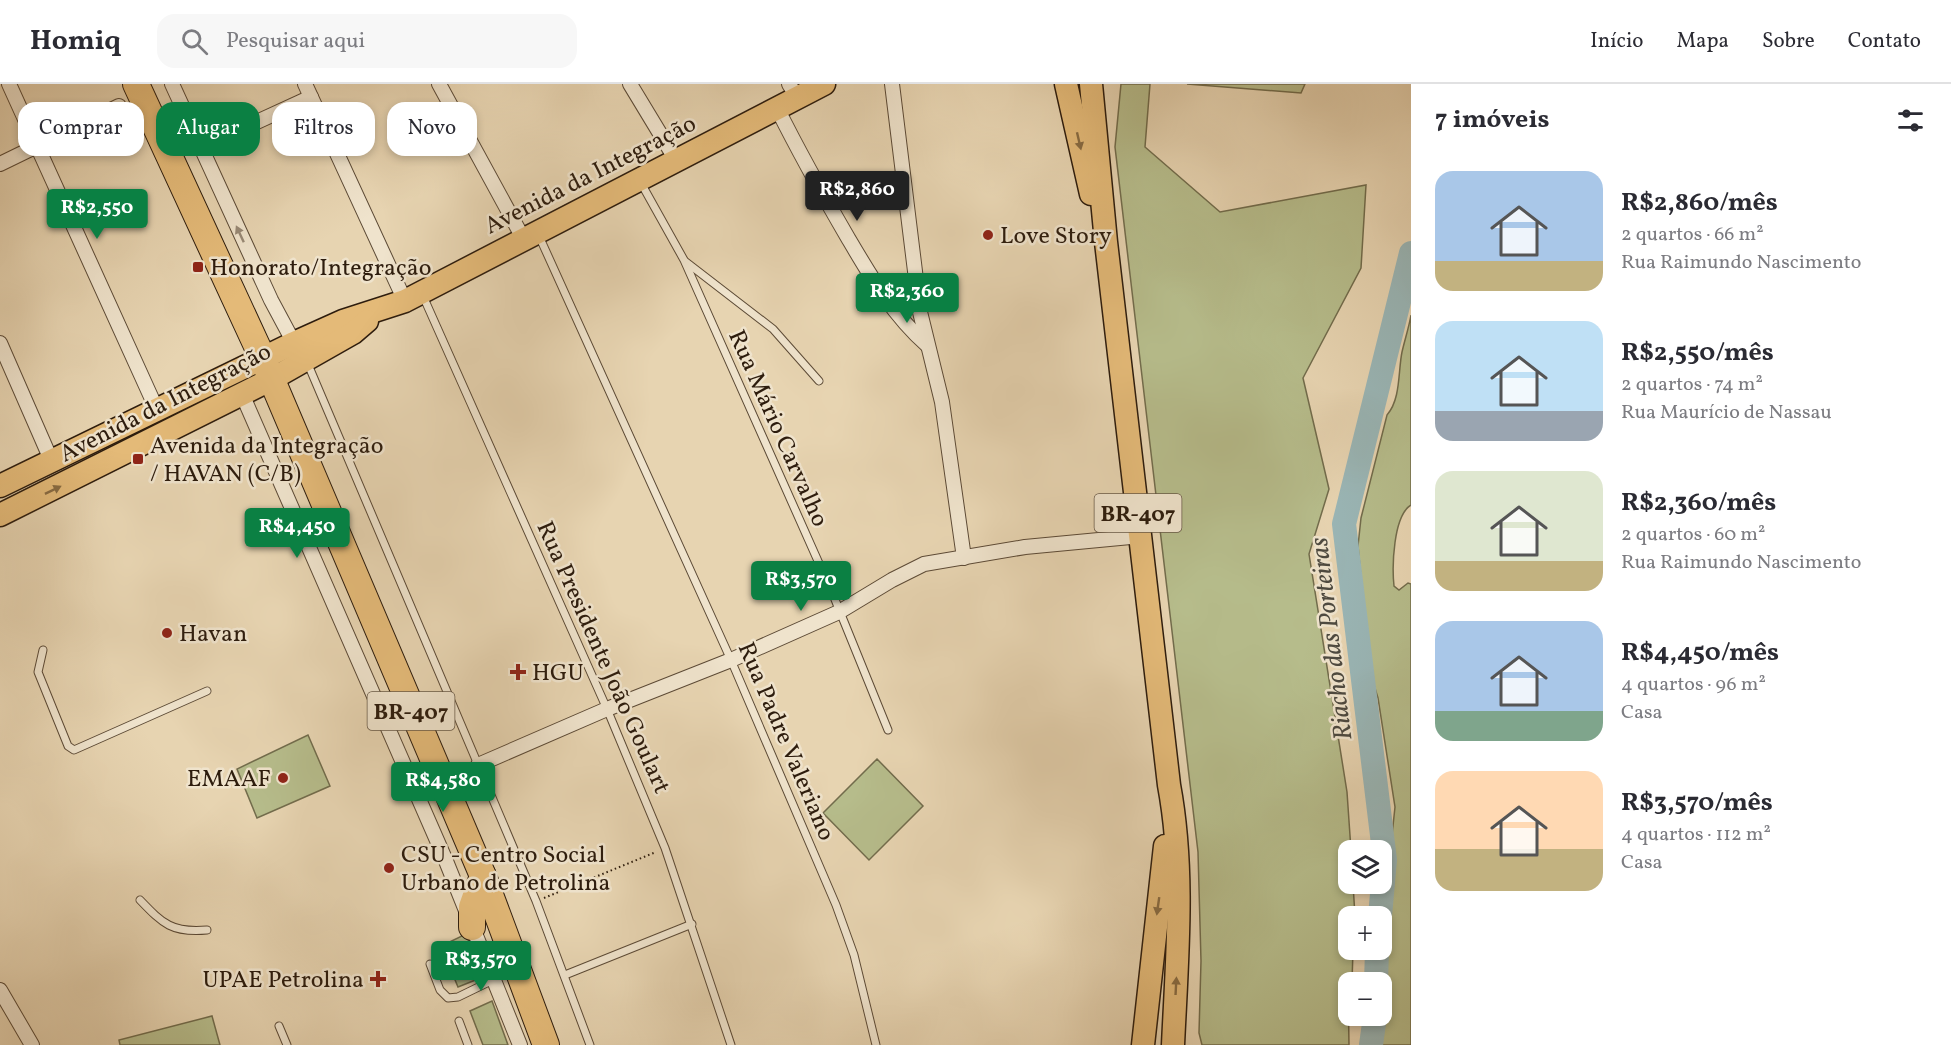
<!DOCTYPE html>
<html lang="pt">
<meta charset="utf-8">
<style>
body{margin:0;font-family:Vollkorn,serif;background:#f7f7f7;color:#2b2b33;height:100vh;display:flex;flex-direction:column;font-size:22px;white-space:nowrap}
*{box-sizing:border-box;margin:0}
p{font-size:20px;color:#7c7c81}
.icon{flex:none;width:33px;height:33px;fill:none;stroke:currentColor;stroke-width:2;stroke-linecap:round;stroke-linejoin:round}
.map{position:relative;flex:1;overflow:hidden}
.panel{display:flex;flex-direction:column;background:#fff;width:540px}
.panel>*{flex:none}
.guide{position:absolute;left:18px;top:18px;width:570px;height:54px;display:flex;gap:12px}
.tools{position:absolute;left:1338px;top:756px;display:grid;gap:12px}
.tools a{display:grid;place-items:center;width:54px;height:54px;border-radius:12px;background:#fff;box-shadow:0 3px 9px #0003;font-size:30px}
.price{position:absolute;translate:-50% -51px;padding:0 14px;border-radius:6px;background:#0b8043;color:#fff;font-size:20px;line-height:39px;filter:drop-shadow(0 2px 3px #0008)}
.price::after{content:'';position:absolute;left:50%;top:36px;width:18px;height:14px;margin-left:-9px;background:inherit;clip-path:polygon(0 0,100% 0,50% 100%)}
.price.selected{background:#222;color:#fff}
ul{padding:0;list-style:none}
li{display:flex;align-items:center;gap:18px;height:150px;padding:0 24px}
li span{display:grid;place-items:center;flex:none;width:168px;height:120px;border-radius:18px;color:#555}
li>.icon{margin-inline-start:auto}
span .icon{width:72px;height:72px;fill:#fffc;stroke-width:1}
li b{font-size:26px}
h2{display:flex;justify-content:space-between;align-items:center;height:72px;padding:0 24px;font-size:26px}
.pill{padding:0 21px;border-radius:18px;background:#fff;box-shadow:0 3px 9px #0003;font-size:21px;line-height:54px}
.pill.selected{background:#0b8043;color:#fff}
header{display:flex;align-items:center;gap:36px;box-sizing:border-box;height:84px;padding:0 30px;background:#fff;border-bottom:2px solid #e1e1e2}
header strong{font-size:28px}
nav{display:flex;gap:33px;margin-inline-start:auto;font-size:21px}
.search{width:420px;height:54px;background:#f7f7f7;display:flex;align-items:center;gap:15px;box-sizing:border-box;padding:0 21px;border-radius:18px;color:#7c7c81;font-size:22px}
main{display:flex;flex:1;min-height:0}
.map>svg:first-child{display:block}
.green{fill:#b6bc8b;stroke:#726c4c;stroke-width:1.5}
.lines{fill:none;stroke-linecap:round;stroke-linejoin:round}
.river{stroke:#9ab6b6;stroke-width:24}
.lane-casing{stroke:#5c4a36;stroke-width:9}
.street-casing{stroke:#5c4a36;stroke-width:16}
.primary-casing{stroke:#2d1c0d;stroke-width:25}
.highway-casing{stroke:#2d1c0d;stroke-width:28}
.path{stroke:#2d1c0d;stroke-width:2;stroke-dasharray:1.5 3;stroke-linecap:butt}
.lane{stroke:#efe3cc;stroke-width:7}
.street{stroke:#efe3cc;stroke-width:14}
.primary{stroke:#e4ba78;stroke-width:22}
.highway{stroke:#e4ba78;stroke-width:26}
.oneway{fill:#886b42}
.oneway2{fill:#988976}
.poi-dot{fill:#8f2418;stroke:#efe3cc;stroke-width:2}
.labels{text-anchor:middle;stroke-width:5;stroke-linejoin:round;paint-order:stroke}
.shield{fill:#efe3cc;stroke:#675846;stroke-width:1.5}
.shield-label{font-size:22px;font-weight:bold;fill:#2d1c0d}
.street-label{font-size:24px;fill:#2d1c0d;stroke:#efe3cc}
.poi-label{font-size:24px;fill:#2d1c0d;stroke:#efe3cc;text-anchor:start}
.water-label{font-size:26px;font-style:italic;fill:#4e4a40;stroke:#efe3cc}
</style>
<header>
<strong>Homiq</strong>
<div class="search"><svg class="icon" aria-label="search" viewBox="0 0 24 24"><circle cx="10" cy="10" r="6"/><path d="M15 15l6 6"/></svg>Pesquisar aqui</div>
<nav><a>Início</a><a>Mapa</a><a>Sobre</a><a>Contato</a></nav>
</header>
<main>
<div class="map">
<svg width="1411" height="961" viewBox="0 0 1411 961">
<rect width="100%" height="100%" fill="#e7d4b1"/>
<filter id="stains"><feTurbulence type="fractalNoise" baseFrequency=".00333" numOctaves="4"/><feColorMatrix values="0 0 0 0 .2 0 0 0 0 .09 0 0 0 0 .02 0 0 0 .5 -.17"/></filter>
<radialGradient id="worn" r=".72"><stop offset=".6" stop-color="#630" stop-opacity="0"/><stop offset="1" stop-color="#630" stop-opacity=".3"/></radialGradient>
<g class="green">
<polygon points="1121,0 1150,0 1145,63 1220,128 1366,101 1361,184 1303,294 1329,405 1309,470 1347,708 1351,766 1348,766 1348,800 1353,800 1355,832 1348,832 1348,866 1353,866 1352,898 1348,898 1349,961 1202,961 1199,949 1201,877 1198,768 1115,63"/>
<polygon points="1187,0 1305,0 1301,9"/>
<path d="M1411 231V421C1393 432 1392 483 1394 502L1399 506 1408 499 1411 500V961H1381L1378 932H1382L1381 884 1388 846 1386 807 1395 723 1378 614 1364 569 1367 556 1358 462 1361 434 1387 331C1401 315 1398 287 1402 268 1405 255 1409 243 1411 231Z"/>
<polygon points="308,651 330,702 257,734 237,685"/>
<polygon points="877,675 923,722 869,776 823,729"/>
<polygon points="466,850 483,893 458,903 441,862"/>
<polygon points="492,917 508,961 483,961 470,927"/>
<polygon points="212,932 220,961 120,961 119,956"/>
</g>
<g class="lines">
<g class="river">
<polyline points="1380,832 1385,776 1344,440 1411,169"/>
<polyline points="1376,898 1377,866"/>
<polyline points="1371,961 1375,932"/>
</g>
<defs>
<g id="lane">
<polyline points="641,99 684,176 834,513 888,646"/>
<polyline points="539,152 731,576 836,821 854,871 876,961"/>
<polyline points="686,178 773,245 819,297"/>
<polyline points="423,212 607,625 665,764 731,961"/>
<polyline points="307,278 536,817 590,961"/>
<polyline points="43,566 38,588 68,662 74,666 207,607"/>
<path d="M140 816C163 840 172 849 207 846"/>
<polyline points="430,880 440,906 448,914 458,913 493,896"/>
<polyline points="565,891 692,840"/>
<polyline points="459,937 468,961"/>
<polyline points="279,942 287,961"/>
</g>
<g id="street">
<polyline points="9,0 157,326"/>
<polyline points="172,0 271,216 294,259"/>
<polyline points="305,0 405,217"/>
<polyline points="439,0 523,154"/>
<polyline points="630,0 676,76"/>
<polyline points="789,0 797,13"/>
<polyline points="892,0 920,228 942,318 964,474"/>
<path d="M777 24C799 68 823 111 848 154 871 193 893 231 927 261"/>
<polyline points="200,64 311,13"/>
<polyline points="0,80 119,22"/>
<polyline points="0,259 52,378"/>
<polyline points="242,310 446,777 520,961"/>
<polyline points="478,681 607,625 731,576 839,528 892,496 924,480 1025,463 1141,452"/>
<polyline points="0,906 32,961"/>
</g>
<g id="primary">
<polyline points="1066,0 1091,110"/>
<path d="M1091 0 1106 158 1169 701C1185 787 1177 874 1173 961"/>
<polyline points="0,402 294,259 343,237 405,217 824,0"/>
<polyline points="0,431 272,295 353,249 367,237"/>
<polyline points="1143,961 1165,762"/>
</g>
<g id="highway">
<polyline points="136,0 263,275 483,792 546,961"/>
<polyline points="472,843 472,823 483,792"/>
</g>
</defs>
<use href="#lane" class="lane-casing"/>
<use href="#street" class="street-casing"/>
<use href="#primary" class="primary-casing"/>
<use href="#highway" class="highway-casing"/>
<polyline class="path" points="544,814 656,768"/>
<use href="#lane" class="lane"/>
<use href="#street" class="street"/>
<use href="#primary" class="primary"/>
<use href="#highway" class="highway"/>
</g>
<defs><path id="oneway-solid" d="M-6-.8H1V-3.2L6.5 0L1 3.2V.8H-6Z" transform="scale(1.5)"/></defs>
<g class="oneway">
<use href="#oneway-solid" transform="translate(1079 57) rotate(77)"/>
<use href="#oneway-solid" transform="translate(53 406) rotate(-26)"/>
<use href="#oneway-solid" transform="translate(1158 822) rotate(98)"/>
<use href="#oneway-solid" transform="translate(1176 902) rotate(-87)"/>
</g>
<use class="oneway2" href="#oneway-solid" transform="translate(240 150) rotate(-115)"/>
<g class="poi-dot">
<circle cx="988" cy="151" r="6"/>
<rect x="192" y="177" width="12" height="12" rx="3"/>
<rect x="132" y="369" width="12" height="12" rx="3"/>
<circle cx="167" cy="549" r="6"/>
<path d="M515 579h6v6h6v6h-6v6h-6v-6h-6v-6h6z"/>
<circle cx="283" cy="694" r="6"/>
<circle cx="389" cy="784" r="6"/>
<path d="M375 886h6v6h6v6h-6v6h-6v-6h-6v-6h6z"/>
</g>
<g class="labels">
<g class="shield">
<rect x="1094.5" y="410" width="87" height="38" rx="4.5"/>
<rect x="367.5" y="608" width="87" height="38" rx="4.5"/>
</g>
<g class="shield-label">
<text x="1138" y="437">BR-407</text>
<text x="411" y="635">BR-407</text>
</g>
<g class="street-label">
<text transform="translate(590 90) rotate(-27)" y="8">Avenida da Integração</text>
<text transform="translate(165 318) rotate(-27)" y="8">Avenida da Integração</text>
<text transform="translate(779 344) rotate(66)" y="8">Rua Mário Carvalho</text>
<text transform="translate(604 573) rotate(66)" y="8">Rua Presidente João Goulart</text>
<text transform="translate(787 657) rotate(67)" y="8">Rua Padre Valeriano</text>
</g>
<g class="poi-label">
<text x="1000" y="159">Love Story</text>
<text x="210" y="191">Honorato/Integração</text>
<text x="150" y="369">Avenida da Integração<tspan x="150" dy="28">/ HAVAN (C/B)</tspan></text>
<text x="179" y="557">Havan</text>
<text x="532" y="596">HGU</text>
<text x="271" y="702" text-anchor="end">EMAAF</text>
<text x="401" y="778">CSU - Centro Social<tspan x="401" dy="28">Urbano de Petrolina</tspan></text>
<text x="364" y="903" text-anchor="end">UPAE Petrolina</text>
</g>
<g class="water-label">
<text transform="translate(1330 555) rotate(-97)" y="9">Riacho das Porteiras</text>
</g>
</g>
<rect width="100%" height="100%" filter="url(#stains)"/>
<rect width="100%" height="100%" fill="url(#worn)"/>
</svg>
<div class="tools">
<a><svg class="icon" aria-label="layers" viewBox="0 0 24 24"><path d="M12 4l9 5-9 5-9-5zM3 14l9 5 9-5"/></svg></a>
<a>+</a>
<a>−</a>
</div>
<b class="price selected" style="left:857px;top:138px">R$2,860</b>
<b class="price" style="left:97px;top:156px">R$2,550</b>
<b class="price" style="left:907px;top:240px">R$2,360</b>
<b class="price" style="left:297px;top:475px">R$4,450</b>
<b class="price" style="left:801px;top:528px">R$3,570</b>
<b class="price" style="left:443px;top:729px">R$4,580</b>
<b class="price" style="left:481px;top:908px">R$3,570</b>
<div class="guide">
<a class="pill">Comprar</a>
<a class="pill selected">Alugar</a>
<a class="pill">Filtros</a>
<a class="pill">Novo</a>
</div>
</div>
<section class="panel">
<h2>7 imóveis<svg class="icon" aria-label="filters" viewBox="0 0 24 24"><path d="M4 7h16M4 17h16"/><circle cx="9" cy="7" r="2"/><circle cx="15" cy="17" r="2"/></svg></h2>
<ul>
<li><span style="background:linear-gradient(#a9c7e8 75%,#c2b280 0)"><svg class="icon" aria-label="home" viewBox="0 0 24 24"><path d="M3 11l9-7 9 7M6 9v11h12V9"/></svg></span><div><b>R$2,860/mês</b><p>2 quartos · 66 m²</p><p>Rua Raimundo Nascimento</p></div></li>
<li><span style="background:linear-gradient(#bfe0f5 75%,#9aa5b1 0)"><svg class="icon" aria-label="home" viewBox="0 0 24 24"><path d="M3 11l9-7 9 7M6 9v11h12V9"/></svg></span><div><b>R$2,550/mês</b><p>2 quartos · 74 m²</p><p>Rua Maurício de Nassau</p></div></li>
<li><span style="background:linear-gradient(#dfe7d0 75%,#c2b280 0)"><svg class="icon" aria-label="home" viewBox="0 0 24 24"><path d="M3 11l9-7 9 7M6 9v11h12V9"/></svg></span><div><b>R$2,360/mês</b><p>2 quartos · 60 m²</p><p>Rua Raimundo Nascimento</p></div></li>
<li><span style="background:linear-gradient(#a9c7e8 75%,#7fa58c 0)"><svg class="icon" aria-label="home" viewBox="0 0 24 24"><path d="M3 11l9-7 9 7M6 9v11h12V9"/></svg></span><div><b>R$4,450/mês</b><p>4 quartos · 96 m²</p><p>Casa</p></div></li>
<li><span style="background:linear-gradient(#ffd9b3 65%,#c2b280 0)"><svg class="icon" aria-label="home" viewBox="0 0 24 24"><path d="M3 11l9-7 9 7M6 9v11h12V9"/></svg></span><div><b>R$3,570/mês</b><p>4 quartos · 112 m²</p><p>Casa</p></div></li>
</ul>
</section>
</main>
